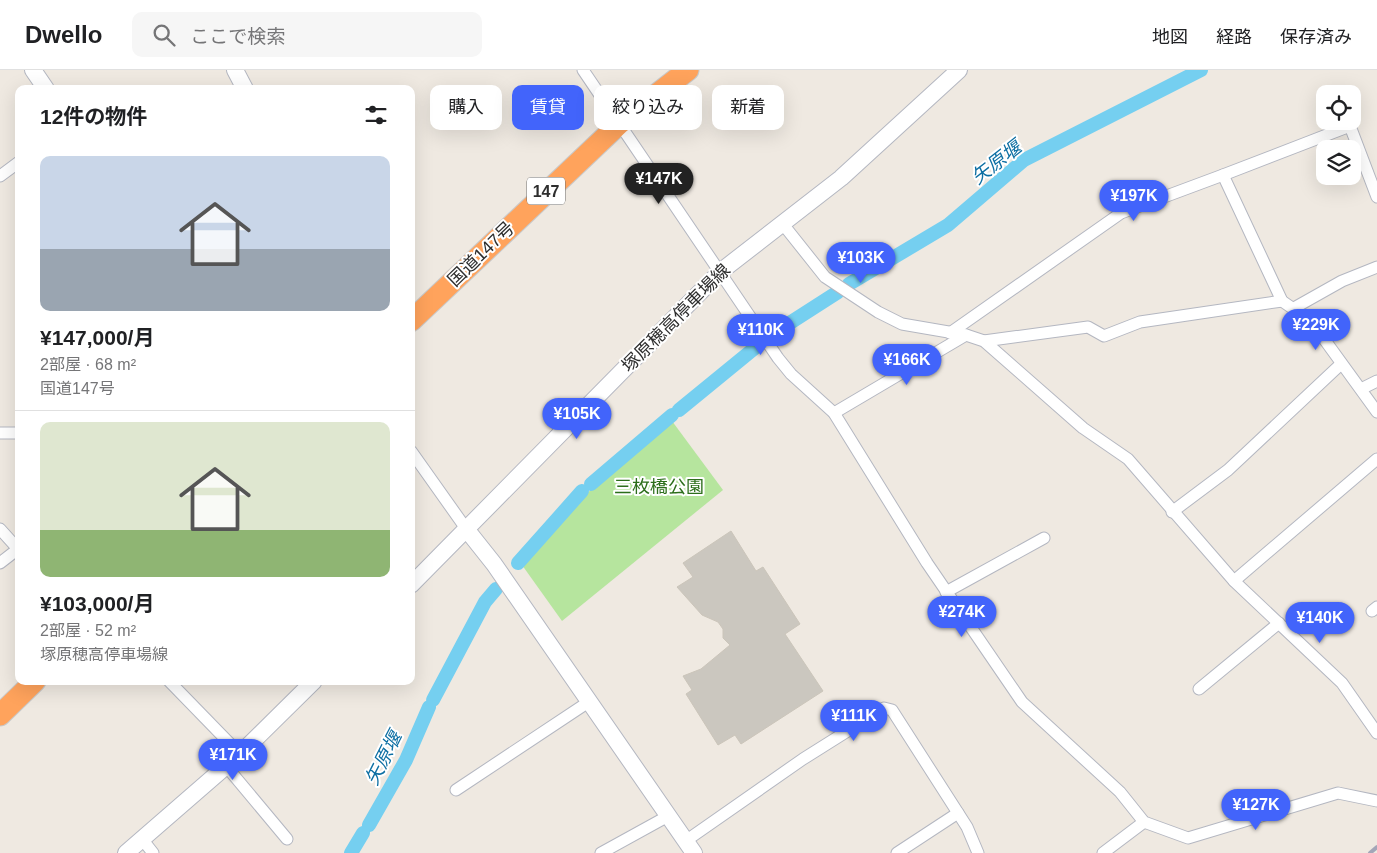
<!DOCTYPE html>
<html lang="ja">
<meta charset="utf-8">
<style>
body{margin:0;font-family:Helvetica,"Noto Sans JP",sans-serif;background:#f6f6f6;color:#202124;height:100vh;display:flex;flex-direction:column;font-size:19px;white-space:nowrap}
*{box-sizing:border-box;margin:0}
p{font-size:16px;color:#757577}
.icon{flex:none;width:28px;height:28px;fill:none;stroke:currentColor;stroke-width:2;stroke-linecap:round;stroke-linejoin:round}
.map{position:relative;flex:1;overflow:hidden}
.details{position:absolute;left:15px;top:15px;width:400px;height:600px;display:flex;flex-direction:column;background:#fff;border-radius:10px;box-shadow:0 5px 20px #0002}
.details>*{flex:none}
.guide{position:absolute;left:430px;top:15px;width:475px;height:45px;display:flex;gap:10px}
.tools{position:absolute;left:1316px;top:15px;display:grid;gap:10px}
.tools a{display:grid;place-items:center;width:45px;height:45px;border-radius:10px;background:#fff;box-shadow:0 5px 20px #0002;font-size:25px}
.price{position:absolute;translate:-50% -42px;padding:0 11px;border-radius:18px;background:#4264fb;color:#fff;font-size:16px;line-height:32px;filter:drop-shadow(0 1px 2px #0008)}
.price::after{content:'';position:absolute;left:50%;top:30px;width:15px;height:11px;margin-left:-8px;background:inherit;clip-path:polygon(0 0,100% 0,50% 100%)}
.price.current{background:#222;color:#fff}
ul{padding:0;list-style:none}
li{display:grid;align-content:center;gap:10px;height:265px;padding:0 25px}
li+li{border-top:1px solid #e0e0e0}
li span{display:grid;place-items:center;height:155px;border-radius:10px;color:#555}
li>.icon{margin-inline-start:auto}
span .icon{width:90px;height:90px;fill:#fffc;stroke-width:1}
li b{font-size:21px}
h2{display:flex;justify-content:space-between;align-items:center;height:60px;padding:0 25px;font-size:21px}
.tag{padding:0 18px;border-radius:10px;background:#fff;box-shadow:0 5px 20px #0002;font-size:18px;line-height:45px}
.tag.current{background:#4264fb;color:#fff}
header{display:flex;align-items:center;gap:30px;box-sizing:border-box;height:70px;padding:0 25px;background:#fff;border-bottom:1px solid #e0e0e0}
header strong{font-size:24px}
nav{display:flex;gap:28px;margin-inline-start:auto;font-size:18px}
.search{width:350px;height:45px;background:#f6f6f6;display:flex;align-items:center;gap:12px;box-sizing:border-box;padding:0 18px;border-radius:10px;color:#757577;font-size:19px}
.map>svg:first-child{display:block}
.green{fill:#b6e59e}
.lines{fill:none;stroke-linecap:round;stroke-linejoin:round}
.canal{stroke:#75cff0;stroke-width:14}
.building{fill:#cbc7bf;stroke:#cbc5ba}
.street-casing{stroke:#b4b7c1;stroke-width:13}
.secondary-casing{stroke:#b4b7c1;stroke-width:18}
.highway-casing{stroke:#c9c9c9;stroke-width:23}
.street{stroke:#fff;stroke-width:11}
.secondary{stroke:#fff;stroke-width:16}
.highway{stroke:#ffa35c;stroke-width:21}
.rail{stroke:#a3a6b8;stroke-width:4}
.labels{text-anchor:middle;stroke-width:4;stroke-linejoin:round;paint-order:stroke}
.shield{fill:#fff;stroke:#6d6d6d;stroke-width:1}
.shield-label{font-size:16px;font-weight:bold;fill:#2e2e2e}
.street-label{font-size:18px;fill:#2e2e2e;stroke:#fff}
.park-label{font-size:18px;fill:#2c6e1b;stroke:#fff}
.water-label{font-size:19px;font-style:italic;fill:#0d6fa3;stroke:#fff}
</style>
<header>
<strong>Dwello</strong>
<div class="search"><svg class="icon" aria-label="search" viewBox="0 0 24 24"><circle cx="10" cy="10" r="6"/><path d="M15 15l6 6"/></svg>ここで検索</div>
<nav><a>地図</a><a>経路</a><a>保存済み</a></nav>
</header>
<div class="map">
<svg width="1377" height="783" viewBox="0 0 1377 783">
<rect width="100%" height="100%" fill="#efe9e1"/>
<polygon class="green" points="672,351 723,420 562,551 522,495 579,430"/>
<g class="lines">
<g class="canal">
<polyline points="849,214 948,155 1024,90 1201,0"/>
<polyline points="771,265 838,222"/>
<polyline points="679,340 761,273"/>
<polyline points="591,414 672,345"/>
<polyline points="518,493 582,421"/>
<polyline points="433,630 485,532 496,519"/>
<polyline points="369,755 406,690 429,637"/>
<polyline points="351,783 363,763"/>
</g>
</g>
<polygon class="building" points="731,461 756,501 763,497 800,554 785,564 823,621 741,674 735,665 718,675 686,624 692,620 683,606 701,599 730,575 723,568 723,559 718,552 702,545 677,517 693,507 683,493"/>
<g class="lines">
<defs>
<g id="street">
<polyline points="583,0 778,288 791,304 834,343 927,493 1022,632 1120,722 1144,752 1188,768 1338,723 1377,731"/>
<polyline points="1223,105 1350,56 1377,127"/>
<polyline points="0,106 19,92"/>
<polyline points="782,153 825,207 878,242 902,254 966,265 984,271 1083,358 1128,389 1234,511 1342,613 1377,663"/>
<polyline points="1294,238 1342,211 1377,197"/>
<polyline points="950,263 1121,143 1223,105 1282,231 1311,251 1377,342"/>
<polyline points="984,271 1088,257 1104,266 1140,252 1282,231"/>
<polyline points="1361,319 1377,311"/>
<polyline points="834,343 966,265"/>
<polyline points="0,363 19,363"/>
<polyline points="411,381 467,460"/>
<polyline points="1172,442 1228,400 1341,294"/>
<polyline points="0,459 19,480"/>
<polyline points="0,493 18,479"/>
<polyline points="1234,511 1377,389"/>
<polyline points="946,522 1044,468"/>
<polyline points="1372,541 1377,537"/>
<polyline points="169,611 240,684"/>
<polyline points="1199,619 1279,553"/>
<polyline points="226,696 287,769"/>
<polyline points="456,720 590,631"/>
<polyline points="142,769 153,783"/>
<polyline points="687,770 803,689 884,638 892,640 967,757 978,783"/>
<polyline points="601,783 670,745"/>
<polyline points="897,783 958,743"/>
<polyline points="1103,783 1144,752"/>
</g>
<g id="secondary">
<polyline points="33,0 46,19"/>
<polyline points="235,0 245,19"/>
<polyline points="467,460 494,494 694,783"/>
<polyline points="411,515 720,202 841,108 959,0"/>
<polyline points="126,783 240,684 314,611"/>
</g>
<g id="highway">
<polyline points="411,251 620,53 688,0"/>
<polyline points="0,645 35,611"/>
</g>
</defs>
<use href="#street" class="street-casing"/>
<use href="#secondary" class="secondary-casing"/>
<use href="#highway" class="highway-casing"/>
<use href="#street" class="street"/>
<use href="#secondary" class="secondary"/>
<use href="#highway" class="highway"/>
<polyline class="rail" points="1370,783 1377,777"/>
</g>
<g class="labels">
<rect class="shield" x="527" y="107.5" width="38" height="27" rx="4"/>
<g class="shield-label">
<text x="546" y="127">147</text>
</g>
<g class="street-label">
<text transform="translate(481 184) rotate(-44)" y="6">国道147号</text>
<text transform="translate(676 248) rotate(-45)" y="6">塚原穂高停車場線</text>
</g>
<g class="park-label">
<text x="659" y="423">三枚橋公園</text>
</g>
<g class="water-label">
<text transform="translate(996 92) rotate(-38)" y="7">矢原堰</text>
<text transform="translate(383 688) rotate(-63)" y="7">矢原堰</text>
</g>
</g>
</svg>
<div class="tools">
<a><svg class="icon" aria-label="locate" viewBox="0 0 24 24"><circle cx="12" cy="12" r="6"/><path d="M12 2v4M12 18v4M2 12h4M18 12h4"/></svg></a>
<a><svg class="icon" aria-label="layers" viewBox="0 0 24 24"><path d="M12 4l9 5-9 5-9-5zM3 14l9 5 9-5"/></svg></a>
</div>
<b class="price current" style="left:659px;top:135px">¥147K</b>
<b class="price" style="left:1134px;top:152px">¥197K</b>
<b class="price" style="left:861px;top:214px">¥103K</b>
<b class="price" style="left:1316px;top:281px">¥229K</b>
<b class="price" style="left:761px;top:286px">¥110K</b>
<b class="price" style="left:907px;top:316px">¥166K</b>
<b class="price" style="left:577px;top:370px">¥105K</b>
<b class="price" style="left:962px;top:568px">¥274K</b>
<b class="price" style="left:1320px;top:574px">¥140K</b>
<b class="price" style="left:854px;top:672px">¥111K</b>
<b class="price" style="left:233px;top:711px">¥171K</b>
<b class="price" style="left:1256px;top:761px">¥127K</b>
<div class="guide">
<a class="tag">購入</a>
<a class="tag current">賃貸</a>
<a class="tag">絞り込み</a>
<a class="tag">新着</a>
</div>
<section class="details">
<h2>12件の物件<svg class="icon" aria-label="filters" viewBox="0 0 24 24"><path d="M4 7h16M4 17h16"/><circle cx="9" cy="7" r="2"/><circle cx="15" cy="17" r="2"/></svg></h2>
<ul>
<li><span style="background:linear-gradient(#c9d6e8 60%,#9aa5b1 0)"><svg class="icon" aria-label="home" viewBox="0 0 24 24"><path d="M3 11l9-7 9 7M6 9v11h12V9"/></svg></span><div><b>¥147,000/月</b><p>2部屋 · 68 m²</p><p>国道147号</p></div></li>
<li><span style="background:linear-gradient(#dfe7d0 70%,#8fb573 0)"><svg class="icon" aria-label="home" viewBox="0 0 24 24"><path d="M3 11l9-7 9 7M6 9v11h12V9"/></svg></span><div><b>¥103,000/月</b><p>2部屋 · 52 m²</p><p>塚原穂高停車場線</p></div></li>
</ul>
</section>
</div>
